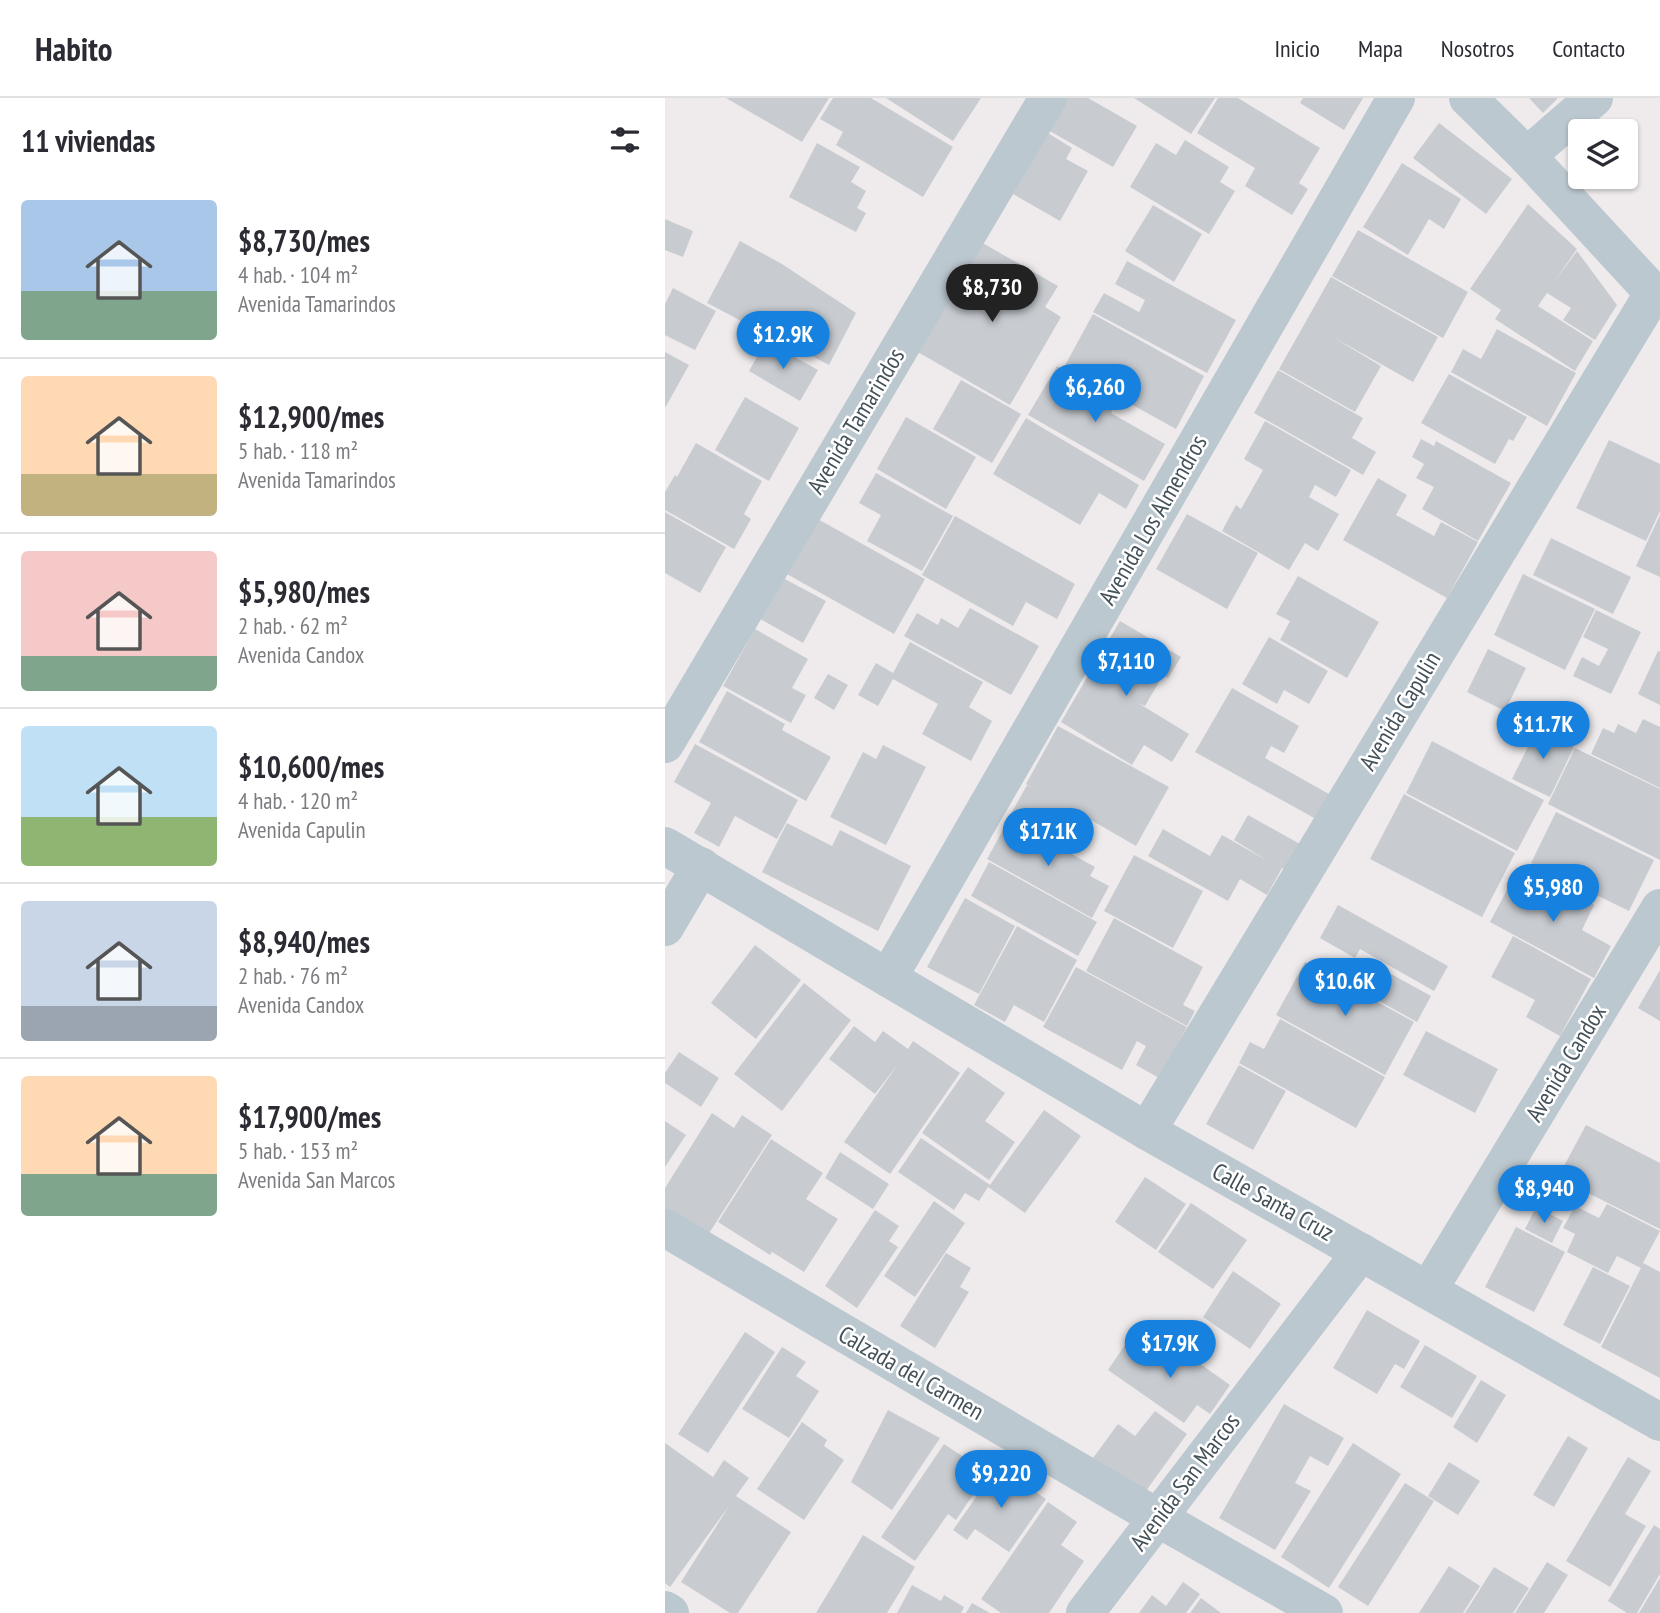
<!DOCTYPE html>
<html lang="es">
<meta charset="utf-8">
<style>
body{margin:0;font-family:"PT Sans Narrow",sans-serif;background:#f7f7f7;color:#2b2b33;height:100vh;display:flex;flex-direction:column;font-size:26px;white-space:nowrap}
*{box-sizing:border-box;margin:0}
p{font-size:23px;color:#7c7c81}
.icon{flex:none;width:38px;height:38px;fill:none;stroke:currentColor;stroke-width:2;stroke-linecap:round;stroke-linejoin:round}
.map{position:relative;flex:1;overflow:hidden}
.side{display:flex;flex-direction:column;background:#fff;width:665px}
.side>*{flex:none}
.tools{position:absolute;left:903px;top:21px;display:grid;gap:14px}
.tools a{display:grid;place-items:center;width:70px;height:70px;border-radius:7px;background:#fff;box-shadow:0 2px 5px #0004;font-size:35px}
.price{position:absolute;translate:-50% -60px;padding:0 16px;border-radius:24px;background:#1681de;color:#fff;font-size:23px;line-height:46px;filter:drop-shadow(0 2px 4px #0008)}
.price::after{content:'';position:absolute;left:50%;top:42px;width:21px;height:16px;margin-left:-10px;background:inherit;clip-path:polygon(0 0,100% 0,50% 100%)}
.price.current{background:#222;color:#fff}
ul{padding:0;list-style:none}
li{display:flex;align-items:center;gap:21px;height:175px;padding:0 21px}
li+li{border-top:2px solid #e1e1e2}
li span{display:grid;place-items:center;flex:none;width:196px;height:140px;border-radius:7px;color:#555}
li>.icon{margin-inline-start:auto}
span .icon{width:84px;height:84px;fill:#fffc;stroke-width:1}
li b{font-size:30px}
h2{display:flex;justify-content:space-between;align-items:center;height:84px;padding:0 21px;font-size:30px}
header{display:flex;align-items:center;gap:42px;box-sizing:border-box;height:98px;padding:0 35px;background:#fff;border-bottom:2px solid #e1e1e2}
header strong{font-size:33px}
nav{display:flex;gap:38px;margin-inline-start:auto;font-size:24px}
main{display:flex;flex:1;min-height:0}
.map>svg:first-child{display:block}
.building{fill:#c8ccd1}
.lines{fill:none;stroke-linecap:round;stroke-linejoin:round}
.minor{stroke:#bcc8cf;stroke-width:38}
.tertiary{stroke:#bcc8cf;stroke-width:38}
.labels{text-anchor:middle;stroke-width:5;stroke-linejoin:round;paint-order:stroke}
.street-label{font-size:24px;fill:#445159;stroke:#fff}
</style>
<header>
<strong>Habito</strong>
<nav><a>Inicio</a><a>Mapa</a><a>Nosotros</a><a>Contacto</a></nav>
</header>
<main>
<section class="side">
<h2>11 viviendas<svg class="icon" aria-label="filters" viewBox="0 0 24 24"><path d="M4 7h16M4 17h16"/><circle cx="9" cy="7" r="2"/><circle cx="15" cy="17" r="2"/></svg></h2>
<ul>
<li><span style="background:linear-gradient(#a9c7e8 65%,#7fa58c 0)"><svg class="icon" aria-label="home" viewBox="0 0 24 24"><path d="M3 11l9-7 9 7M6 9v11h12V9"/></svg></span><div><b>$8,730/mes</b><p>4 hab. · 104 m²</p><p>Avenida Tamarindos</p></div></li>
<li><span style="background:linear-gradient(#ffd9b3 70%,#c2b280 0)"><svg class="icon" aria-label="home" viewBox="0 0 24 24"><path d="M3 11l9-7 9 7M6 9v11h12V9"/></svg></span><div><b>$12,900/mes</b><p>5 hab. · 118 m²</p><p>Avenida Tamarindos</p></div></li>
<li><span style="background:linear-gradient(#f6c9c9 75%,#7fa58c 0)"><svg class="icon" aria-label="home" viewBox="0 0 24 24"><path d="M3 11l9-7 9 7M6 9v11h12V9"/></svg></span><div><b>$5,980/mes</b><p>2 hab. · 62 m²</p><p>Avenida Candox</p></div></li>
<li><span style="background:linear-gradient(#bfe0f5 65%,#8fb573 0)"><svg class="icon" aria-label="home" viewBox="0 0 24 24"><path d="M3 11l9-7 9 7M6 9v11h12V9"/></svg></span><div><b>$10,600/mes</b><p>4 hab. · 120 m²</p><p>Avenida Capulin</p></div></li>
<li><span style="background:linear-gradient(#c9d6e8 75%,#9aa5b1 0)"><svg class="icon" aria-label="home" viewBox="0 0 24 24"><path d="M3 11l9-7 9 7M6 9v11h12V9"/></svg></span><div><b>$8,940/mes</b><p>2 hab. · 76 m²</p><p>Avenida Candox</p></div></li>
<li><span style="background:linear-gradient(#ffd9b3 70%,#7fa58c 0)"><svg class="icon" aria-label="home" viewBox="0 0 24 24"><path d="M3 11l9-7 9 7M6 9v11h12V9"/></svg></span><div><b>$17,900/mes</b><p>5 hab. · 153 m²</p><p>Avenida San Marcos</p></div></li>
</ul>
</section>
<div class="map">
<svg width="995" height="1515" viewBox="0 0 995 1515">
<rect width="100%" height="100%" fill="#efebec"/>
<g class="building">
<polygon points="61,0 164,0 137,44"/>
<polygon points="168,0 206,0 288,49 258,99 171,47 178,34 155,21"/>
<polygon points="221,0 316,0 288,43"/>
<polygon points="401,0 423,0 472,28 448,69 383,32"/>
<polygon points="469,0 550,0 526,36"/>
<polygon points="553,0 573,0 655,50 634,85 643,91 627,117 580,88 590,70 532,35"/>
<polygon points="638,0 698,0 679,32 635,5"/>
<polygon points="864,0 893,0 878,15"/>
<polygon points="774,25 847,81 821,116 748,60"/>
<polygon points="383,35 407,50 401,61 423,73 395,123 348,96"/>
<polygon points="520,42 564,69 555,84 570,93 544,136 465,89 491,45 511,57"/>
<polygon points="152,45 195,69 186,84 201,93 192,110 201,115 191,134 124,99"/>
<polygon points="737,65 796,101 779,131 764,121 743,157 698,129"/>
<polygon points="863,106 912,151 889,184 912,153 952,207 930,242 898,222 906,210 882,195 873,208 928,243 910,273 830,221 836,212 805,191"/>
<polygon points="488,107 537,136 509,184 460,153"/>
<polygon points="0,121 28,133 18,159 0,152"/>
<polygon points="693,132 803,194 778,240 667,178"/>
<polygon points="75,143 117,166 191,215 164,267 85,225 84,227 42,205"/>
<polygon points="314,143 393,188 380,209 396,219 345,307 251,253"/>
<polygon points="462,163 571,222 542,275 428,214 439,195 474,214 480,202 450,186"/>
<polygon points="666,179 773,239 748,284 666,238 716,268 690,314 614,271"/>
<polygon points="8,190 51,213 30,252 0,237 0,206"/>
<polygon points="428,216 539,278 511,331 399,269"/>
<polygon points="832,231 911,275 882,328 786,274 798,251 816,261"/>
<polygon points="101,243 153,272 135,303 84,273"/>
<polygon points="0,254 24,267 0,310"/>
<polygon points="392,268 452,302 446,315 500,346 479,383 363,317"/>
<polygon points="613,272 698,320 687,340 711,354 698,377 589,315"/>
<polygon points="784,276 862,319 848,343 844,341 830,366 756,325"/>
<polygon points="296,282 356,316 327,365 268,331"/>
<polygon points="80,299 134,330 104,383 50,352"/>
<polygon points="241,319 311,359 281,411 212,371"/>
<polygon points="361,320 474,387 461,411 434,395 415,427 328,376"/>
<polygon points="600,323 686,372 671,399 650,387 644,399 674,416 653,453 640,445 624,472 557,433 571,407 576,411 598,372 579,361"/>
<polygon points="756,341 769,348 771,343 846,385 813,443 757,411 769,389 751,380 759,366 747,359"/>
<polygon points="944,342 995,366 995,413 981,443 911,410"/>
<polygon points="31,345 97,383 79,416 86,421 69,451 0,412 0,394 10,377 12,379"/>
<polygon points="211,375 288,418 257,473 202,443 216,417 194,405"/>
<polygon points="713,380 742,397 731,417 769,438 776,424 813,444 782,500 678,442"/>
<polygon points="0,414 61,449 35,495 0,475"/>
<polygon points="522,416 593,455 562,511 491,471"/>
<polygon points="995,417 995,479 971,468"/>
<polygon points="290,418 410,486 392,521 361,504 348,528 257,477"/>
<polygon points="151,420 260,481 229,536 120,475"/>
<polygon points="886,440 966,479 948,516 868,477"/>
<polygon points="858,476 930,511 900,572 829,537"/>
<polygon points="633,478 714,524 682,580 615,542 625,523 611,516"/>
<polygon points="118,480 161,503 138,545 95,521"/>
<polygon points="305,510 374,548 346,597 239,538 252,515 273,527 276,520 293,530"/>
<polygon points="931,512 976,534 946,596 908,578 917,559 934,568 943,551 918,539"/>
<polygon points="455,523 516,559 503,580 498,577 480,608 473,605 524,636 507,664 479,647 467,667 396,624"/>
<polygon points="90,531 143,561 127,590 141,597 126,625 58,588"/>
<polygon points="604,539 663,573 644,606 619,592 612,606 577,586"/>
<polygon points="245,544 318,584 304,609 327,623 306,663 257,636 273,606 228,581 213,608 193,597 211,565 228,575"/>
<polygon points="823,551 861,570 840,613 802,594"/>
<polygon points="993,553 995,554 995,607 973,596"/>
<polygon points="163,576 183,587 169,612 149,600"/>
<polygon points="567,590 634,628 619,655 606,648 600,660 664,696 651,721 530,654"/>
<polygon points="62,593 120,626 117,632 166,659 141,703 34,644"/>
<polygon points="978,621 995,629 995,690 926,656 938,630 949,635 953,626 971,635"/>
<polygon points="863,626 909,649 885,699 847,681 867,641 858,637"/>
<polygon points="393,628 504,689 471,748 412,714 397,742 347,714 362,687 369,690 361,686"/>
<polygon points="767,643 879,702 852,753 741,695"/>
<polygon points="30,646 133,702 112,741 70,718 54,749 29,735 46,705 9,684"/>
<polygon points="218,647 261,669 221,747 165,719 198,654 211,661"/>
<polygon points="910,650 995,691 995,762 883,706"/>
<polygon points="739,696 850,755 817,819 705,761"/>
<polygon points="891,714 989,762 964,813 866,765"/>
<polygon points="583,717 635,746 621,772 617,770 602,797 575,781 563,803 483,758 498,731 545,758 557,737 603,763 569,742"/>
<polygon points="344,721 430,769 425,778 444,788 427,820 322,761"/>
<polygon points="122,725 167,748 175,732 246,768 213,833 97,774"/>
<polygon points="469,757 538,793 508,850 439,813"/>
<polygon points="324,764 432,824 413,858 306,798"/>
<polygon points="870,775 929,807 917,832 946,848 929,880 825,824 842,792 857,800"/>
<polygon points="300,800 350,828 314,896 262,869"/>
<polygon points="673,807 783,868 769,893 695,851 690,860 655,840"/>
<polygon points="449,820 538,869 518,907 530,913 522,928 421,873"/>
<polygon points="352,828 412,862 379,924 349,907 340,924 309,907"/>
<polygon points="848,838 926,881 895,938 861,919 870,902 826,879"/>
<polygon points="90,847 136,882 91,941 46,905"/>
<polygon points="640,864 749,924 720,977 611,917"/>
<polygon points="411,869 522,929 494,980 471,967 481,948 472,943 457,972 378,929"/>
<polygon points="717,871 766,898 752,924 703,897"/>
<polygon points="995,872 995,923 973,910"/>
<polygon points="139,885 186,922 117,1013 69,976"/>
<polygon points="615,921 720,979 691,1030 574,965 585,944 599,951"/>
<polygon points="189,928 210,944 218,933 243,951 248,943 295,975 225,1076 179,1044 233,966 210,996 164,961"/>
<polygon points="761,933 833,971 810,1015 738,977"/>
<polygon points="14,954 54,980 36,1009 0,985 0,975"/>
<polygon points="574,967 621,993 588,1052 541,1026"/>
<polygon points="303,969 340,995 320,1023 350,1044 324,1082 257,1035"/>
<polygon points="379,1012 416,1038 360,1115 323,1089 314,1103 300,1095 289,1112 233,1074 256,1040 325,1087"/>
<polygon points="47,1015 69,1030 77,1017 107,1037 41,1140 0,1113 0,1090"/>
<polygon points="0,1023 21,1037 0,1069"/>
<polygon points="921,1027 995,1065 995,1131 911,1089 917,1077 899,1068"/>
<polygon points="106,1041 158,1075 141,1101 173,1121 139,1174 107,1154 105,1157 53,1124"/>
<polygon points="175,1054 224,1086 208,1111 160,1080"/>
<polygon points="480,1079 521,1106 491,1152 450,1124"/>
<polygon points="269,1103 300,1125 250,1199 219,1178"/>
<polygon points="526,1105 582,1142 548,1191 493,1154"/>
<polygon points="942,1106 995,1133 978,1165 995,1174 995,1280 936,1249 976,1170 952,1158 943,1175 902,1154 910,1136 898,1130 910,1108 934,1120"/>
<polygon points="871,1109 898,1123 887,1145 860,1131"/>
<polygon points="210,1112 234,1128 224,1143 233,1149 192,1210 160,1188"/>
<polygon points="851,1129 900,1154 869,1214 820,1189"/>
<polygon points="281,1155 306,1170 295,1189 304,1194 270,1250 235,1228"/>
<polygon points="928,1169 965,1188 935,1246 898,1227"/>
<polygon points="568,1173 616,1206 585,1251 538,1219"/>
<polygon points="702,1212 755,1243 739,1271 730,1266 712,1296 668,1270"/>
<polygon points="80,1234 110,1254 43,1355 13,1336"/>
<polygon points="462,1244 490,1263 504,1244 565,1287 545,1316 532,1307 519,1325 443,1272"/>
<polygon points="760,1247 812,1278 787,1320 735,1289"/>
<polygon points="117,1249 141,1264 131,1278 154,1293 124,1340 77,1311"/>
<polygon points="816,1282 841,1297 812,1345 788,1329"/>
<polygon points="619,1306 679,1340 663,1368 645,1358 630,1385 646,1393 610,1452 554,1420"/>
<polygon points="223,1312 275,1340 227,1412 186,1384"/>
<polygon points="490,1313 522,1336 478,1397 428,1360 453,1326 470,1338"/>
<polygon points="137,1324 162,1342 159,1348 179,1362 139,1422 92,1391"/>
<polygon points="903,1338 923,1350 889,1409 868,1397"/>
<polygon points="0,1345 48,1379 59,1362 84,1380 71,1398 126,1434 73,1515 65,1515 16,1484 64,1408 5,1489 0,1485"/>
<polygon points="688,1345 736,1376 664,1490 616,1459"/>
<polygon points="279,1346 312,1368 319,1357 330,1364 291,1422 283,1416 250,1463 216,1439"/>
<polygon points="963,1359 986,1373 960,1416 981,1428 945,1489 901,1463"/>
<polygon points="784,1364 815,1383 793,1417 763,1398"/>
<polygon points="333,1368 381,1401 344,1454 310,1431 302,1442 288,1432"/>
<polygon points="740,1385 769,1403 703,1508 673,1489"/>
<polygon points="383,1404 412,1424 396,1447 419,1463 384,1515 336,1515 316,1501"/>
<polygon points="989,1427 995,1431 995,1476 972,1515 962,1515 943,1503"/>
<polygon points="198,1437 250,1469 222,1515 151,1515"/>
<polygon points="882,1464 903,1477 879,1515 850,1515"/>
<polygon points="784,1468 815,1488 798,1515 754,1515"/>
<polygon points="829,1469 864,1490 848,1515 800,1515"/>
<polygon points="995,1480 995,1515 974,1515"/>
<polygon points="518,1484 535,1496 521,1515 474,1515 487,1497 501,1508"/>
<polygon points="247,1487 276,1503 279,1497 299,1509 296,1515 232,1515"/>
<polygon points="536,1500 556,1515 525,1515"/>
<polygon points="307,1505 325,1515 301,1515"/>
</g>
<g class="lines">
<g class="minor">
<polyline points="803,0 862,58 995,202"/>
<polyline points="862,58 929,0"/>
<polyline points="0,646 383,0"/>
<polyline points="0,829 36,768"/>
<polyline points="223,880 731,0"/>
<polyline points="482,1033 989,194"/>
<polyline points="0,1130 493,1420 659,1515"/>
<polyline points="764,1191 995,810"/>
<polyline points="0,1512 5,1515"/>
<polyline points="420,1515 696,1154"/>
</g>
<polyline class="tertiary" points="0,748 482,1033 995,1324"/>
</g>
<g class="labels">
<g class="street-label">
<text transform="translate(191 323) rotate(-59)" y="8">Avenida Tamarindos</text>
<text transform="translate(488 422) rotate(-60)" y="8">Avenida Los Almendros</text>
<text transform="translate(735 613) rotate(-59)" y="8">Avenida Capulin</text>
<text transform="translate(901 965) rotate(-59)" y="8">Avenida Candox</text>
<text transform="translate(608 1104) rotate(29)" y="8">Calle Santa Cruz</text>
<text transform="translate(246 1275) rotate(30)" y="8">Calzada del Carmen</text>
<text transform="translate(520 1384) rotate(-53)" y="8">Avenida San Marcos</text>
</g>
</g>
</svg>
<div class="tools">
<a><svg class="icon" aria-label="layers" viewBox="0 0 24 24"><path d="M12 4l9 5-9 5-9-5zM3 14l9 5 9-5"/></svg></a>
</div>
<b class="price current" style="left:327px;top:226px">$8,730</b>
<b class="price" style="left:118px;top:273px">$12.9K</b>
<b class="price" style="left:430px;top:326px">$6,260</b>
<b class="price" style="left:461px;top:600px">$7,110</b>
<b class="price" style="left:878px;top:663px">$11.7K</b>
<b class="price" style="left:383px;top:770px">$17.1K</b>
<b class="price" style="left:888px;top:826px">$5,980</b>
<b class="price" style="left:680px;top:920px">$10.6K</b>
<b class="price" style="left:879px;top:1127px">$8,940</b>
<b class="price" style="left:505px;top:1282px">$17.9K</b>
<b class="price" style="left:336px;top:1412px">$9,220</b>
</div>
</main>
